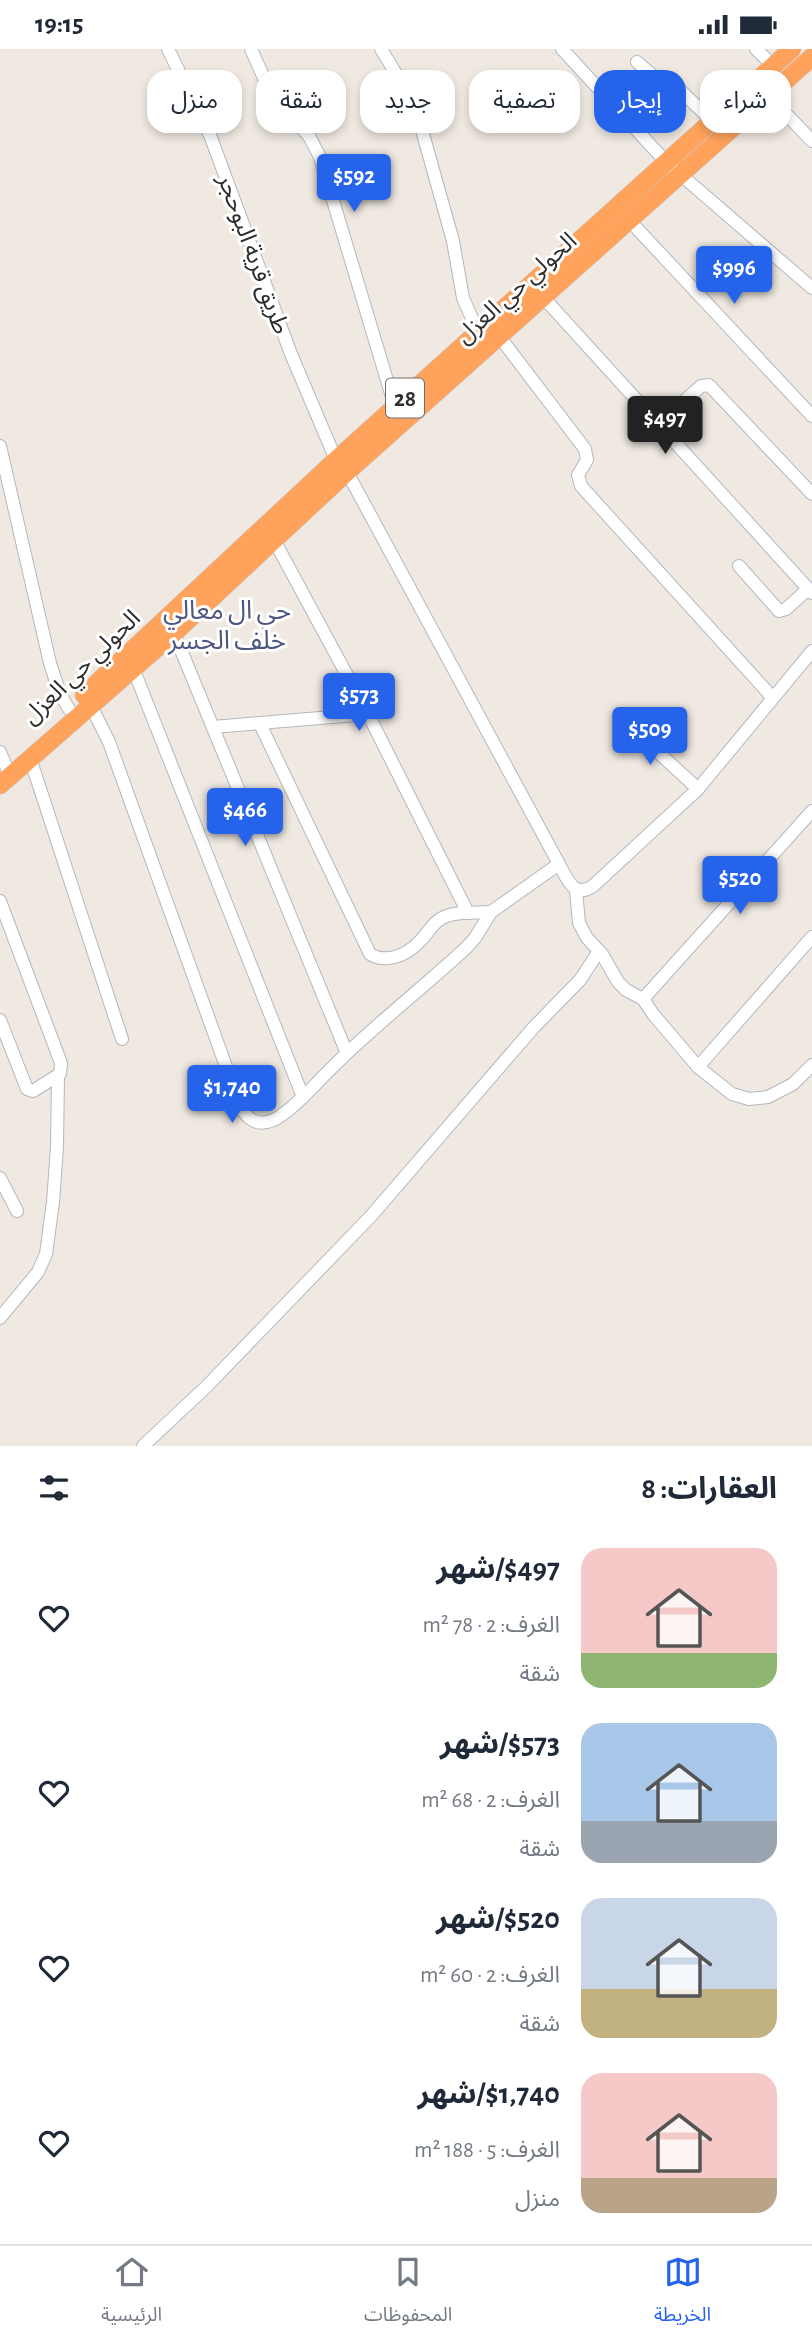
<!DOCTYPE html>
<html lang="ar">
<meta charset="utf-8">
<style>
body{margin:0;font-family:"Alegreya Sans","Noto Sans Arabic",sans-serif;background:#f6f6f7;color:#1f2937;direction:rtl;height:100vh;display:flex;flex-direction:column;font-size:26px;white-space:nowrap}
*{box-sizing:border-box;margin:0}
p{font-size:23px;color:#747a83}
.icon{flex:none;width:38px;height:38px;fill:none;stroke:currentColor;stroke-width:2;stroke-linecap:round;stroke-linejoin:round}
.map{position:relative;height:1397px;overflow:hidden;direction:ltr}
.panel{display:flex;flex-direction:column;background:#fff;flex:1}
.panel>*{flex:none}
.guide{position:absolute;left:21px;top:21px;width:770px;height:63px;direction:rtl;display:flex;gap:14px}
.price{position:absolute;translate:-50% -60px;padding:0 16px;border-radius:7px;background:#2563eb;color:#fff;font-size:23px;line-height:46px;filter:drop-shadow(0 2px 4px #0008)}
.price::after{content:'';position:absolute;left:50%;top:42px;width:21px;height:16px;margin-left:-10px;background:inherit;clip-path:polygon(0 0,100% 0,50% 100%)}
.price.active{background:#222;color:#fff}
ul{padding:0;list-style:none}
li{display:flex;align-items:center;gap:21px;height:175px;padding:0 35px}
li span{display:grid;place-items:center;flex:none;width:196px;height:140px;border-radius:21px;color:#555}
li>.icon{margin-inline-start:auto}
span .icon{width:84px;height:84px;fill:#fffc;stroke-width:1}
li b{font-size:30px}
h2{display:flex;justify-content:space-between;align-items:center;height:84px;padding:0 35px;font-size:30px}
.tag{padding:0 24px;border-radius:21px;background:#fff;box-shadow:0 4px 10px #0003;font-size:24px;line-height:63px}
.tag.active{background:#2563eb;color:#fff}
.status{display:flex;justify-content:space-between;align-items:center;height:49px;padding:0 35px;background:#fff;direction:ltr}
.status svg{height:19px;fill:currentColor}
.menu{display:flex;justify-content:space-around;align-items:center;height:98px;border-top:2px solid #e0e1e3;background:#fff;font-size:19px;color:#747a83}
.menu a{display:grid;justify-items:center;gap:4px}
.menu .active{color:#2563eb}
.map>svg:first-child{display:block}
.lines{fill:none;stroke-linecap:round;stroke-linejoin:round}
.minor-casing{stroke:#b4b7c1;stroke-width:14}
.highway-casing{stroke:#c9c9c9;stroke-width:19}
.minor{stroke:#fff;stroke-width:12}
.highway{stroke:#ffa35c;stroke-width:18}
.labels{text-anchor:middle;stroke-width:6;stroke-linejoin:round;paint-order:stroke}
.shield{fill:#fff;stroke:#6d6d6d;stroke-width:2}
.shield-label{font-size:23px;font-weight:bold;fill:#2e2e2e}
.street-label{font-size:24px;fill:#2e2e2e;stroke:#fff}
.neighbourhood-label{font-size:26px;fill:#4d5680;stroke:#fff}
</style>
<div class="status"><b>19:15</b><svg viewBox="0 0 49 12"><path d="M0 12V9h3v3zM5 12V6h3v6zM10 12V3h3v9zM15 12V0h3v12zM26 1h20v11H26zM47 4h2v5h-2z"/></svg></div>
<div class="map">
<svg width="812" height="1397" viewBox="0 0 812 1397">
<rect width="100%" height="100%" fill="#efe9e1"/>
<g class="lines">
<defs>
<g id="minor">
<polyline points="168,0 210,86 291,305 336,411"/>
<polyline points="251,0 272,47 309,87 320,108 395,358"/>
<polyline points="381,0 404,38 418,67 453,192 463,249 478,283"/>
<polyline points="562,0 666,113 812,239"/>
<polyline points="756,0 773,17"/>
<polyline points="637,13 665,37 680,41 712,72"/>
<polyline points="768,46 812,92"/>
<polyline points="629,171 812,367"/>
<polyline points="543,248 812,544"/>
<polyline points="499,287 585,400 587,411 578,426 581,437 772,648"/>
<polyline points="659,375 701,337 709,336 812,445"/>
<polyline points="0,397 50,614 60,645 69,660"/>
<path d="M347 423 559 815C567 830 574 850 593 837L698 740 812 602"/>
<polyline points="274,491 368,665 468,864"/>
<polyline points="739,517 779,562 786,560 808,540"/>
<polyline points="174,584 346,1002"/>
<polyline points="133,619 303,1048"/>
<path d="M90 655 109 693 241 1059C247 1068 254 1076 267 1073 281 1071 303 1048 314 1037 361 987 416 945 466 899L475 889 491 863 559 815"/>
<polyline points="623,671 698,740"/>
<path d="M260 675 370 905C386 915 407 906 419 893 428 885 431 875 442 869 456 862 475 864 491 863"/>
<polyline points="213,678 368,665"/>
<polyline points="0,703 10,727"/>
<polyline points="30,709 122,990"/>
<polyline points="576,841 579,874 587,889 602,905 618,933 626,941 643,950 653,965 698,1018 732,1045 749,1050 768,1048 793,1035 812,1016"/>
<polyline points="0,852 61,1014 60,1025 33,1042 27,1040 0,971"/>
<polyline points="643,950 812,762"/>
<polyline points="698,1018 812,888"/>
<polyline points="0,1129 17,1162"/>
<polyline points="0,1269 38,1223 46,1205 53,1153 57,1098 58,1028"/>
<polyline points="143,1397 206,1338 371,1167 534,978 580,931 599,902"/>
</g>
<g id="highway">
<polyline points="84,646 336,411 792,0"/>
<polyline points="0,736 174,584 347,423 812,8"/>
</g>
</defs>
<use href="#minor" class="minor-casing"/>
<use href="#highway" class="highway-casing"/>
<use href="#minor" class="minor"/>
<use href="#highway" class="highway"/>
</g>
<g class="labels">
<rect class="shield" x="386" y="329.5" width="38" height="39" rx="5"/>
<g class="shield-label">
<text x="405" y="357">28</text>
</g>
<g class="street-label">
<text transform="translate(254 205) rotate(70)" y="8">طريق قرية البوحجر</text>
<text transform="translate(516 239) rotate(-42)" y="8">الحولي حي العزل</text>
<text transform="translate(81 618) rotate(-44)" y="8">الحولي حي العزل</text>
</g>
<g class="neighbourhood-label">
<text x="227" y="570">حي ال معالي<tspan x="227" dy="30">خلف الجسر</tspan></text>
</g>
</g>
</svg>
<b class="price" style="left:354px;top:165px">$592</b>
<b class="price" style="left:734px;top:257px">$996</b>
<b class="price active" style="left:665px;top:407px">$497</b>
<b class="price" style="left:359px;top:684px">$573</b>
<b class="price" style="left:650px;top:718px">$509</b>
<b class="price" style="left:245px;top:799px">$466</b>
<b class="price" style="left:740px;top:867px">$520</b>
<b class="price" style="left:232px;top:1076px">$1,740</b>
<div class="guide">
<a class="tag">شراء</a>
<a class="tag active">إيجار</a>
<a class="tag">تصفية</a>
<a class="tag">جديد</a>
<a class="tag">شقة</a>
<a class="tag">منزل</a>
</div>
</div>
<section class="panel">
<h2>العقارات: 8<svg class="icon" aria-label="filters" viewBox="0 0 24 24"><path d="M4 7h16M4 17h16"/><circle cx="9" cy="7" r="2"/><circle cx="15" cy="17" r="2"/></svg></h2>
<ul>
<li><span style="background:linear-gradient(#f6c9c9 75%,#8fb573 0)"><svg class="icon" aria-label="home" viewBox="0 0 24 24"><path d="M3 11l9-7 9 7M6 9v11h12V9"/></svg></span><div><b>$497/شهر</b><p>الغرف: 2 · 78 m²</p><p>شقة</p></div><svg class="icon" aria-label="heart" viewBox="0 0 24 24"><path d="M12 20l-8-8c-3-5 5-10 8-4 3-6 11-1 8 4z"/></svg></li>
<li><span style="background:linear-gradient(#a9c7e8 70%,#9aa5b1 0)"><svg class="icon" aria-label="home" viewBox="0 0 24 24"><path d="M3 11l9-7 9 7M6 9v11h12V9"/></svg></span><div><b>$573/شهر</b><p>الغرف: 2 · 68 m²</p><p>شقة</p></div><svg class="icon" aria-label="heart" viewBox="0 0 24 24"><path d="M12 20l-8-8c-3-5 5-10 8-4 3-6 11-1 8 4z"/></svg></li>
<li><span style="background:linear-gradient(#c9d6e8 65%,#c2b280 0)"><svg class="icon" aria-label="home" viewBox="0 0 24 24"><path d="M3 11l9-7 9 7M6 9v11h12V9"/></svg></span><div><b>$520/شهر</b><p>الغرف: 2 · 60 m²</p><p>شقة</p></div><svg class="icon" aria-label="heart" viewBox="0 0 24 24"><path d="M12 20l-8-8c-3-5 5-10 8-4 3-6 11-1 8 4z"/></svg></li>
<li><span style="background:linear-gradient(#f6c9c9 75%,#b9a48a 0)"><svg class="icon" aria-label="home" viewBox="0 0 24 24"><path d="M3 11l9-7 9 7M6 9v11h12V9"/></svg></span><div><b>$1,740/شهر</b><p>الغرف: 5 · 188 m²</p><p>منزل</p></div><svg class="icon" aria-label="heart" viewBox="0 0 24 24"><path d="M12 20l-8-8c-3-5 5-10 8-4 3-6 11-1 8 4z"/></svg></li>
</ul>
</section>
<nav class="menu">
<a class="active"><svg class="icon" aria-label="map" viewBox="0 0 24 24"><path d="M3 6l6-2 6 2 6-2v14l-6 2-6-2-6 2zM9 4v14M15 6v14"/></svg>الخريطة</a>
<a><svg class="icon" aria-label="saved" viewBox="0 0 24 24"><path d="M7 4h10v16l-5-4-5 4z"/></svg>المحفوظات</a>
<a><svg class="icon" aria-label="home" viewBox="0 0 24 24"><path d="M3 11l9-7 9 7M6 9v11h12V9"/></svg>الرئيسية</a>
</nav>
